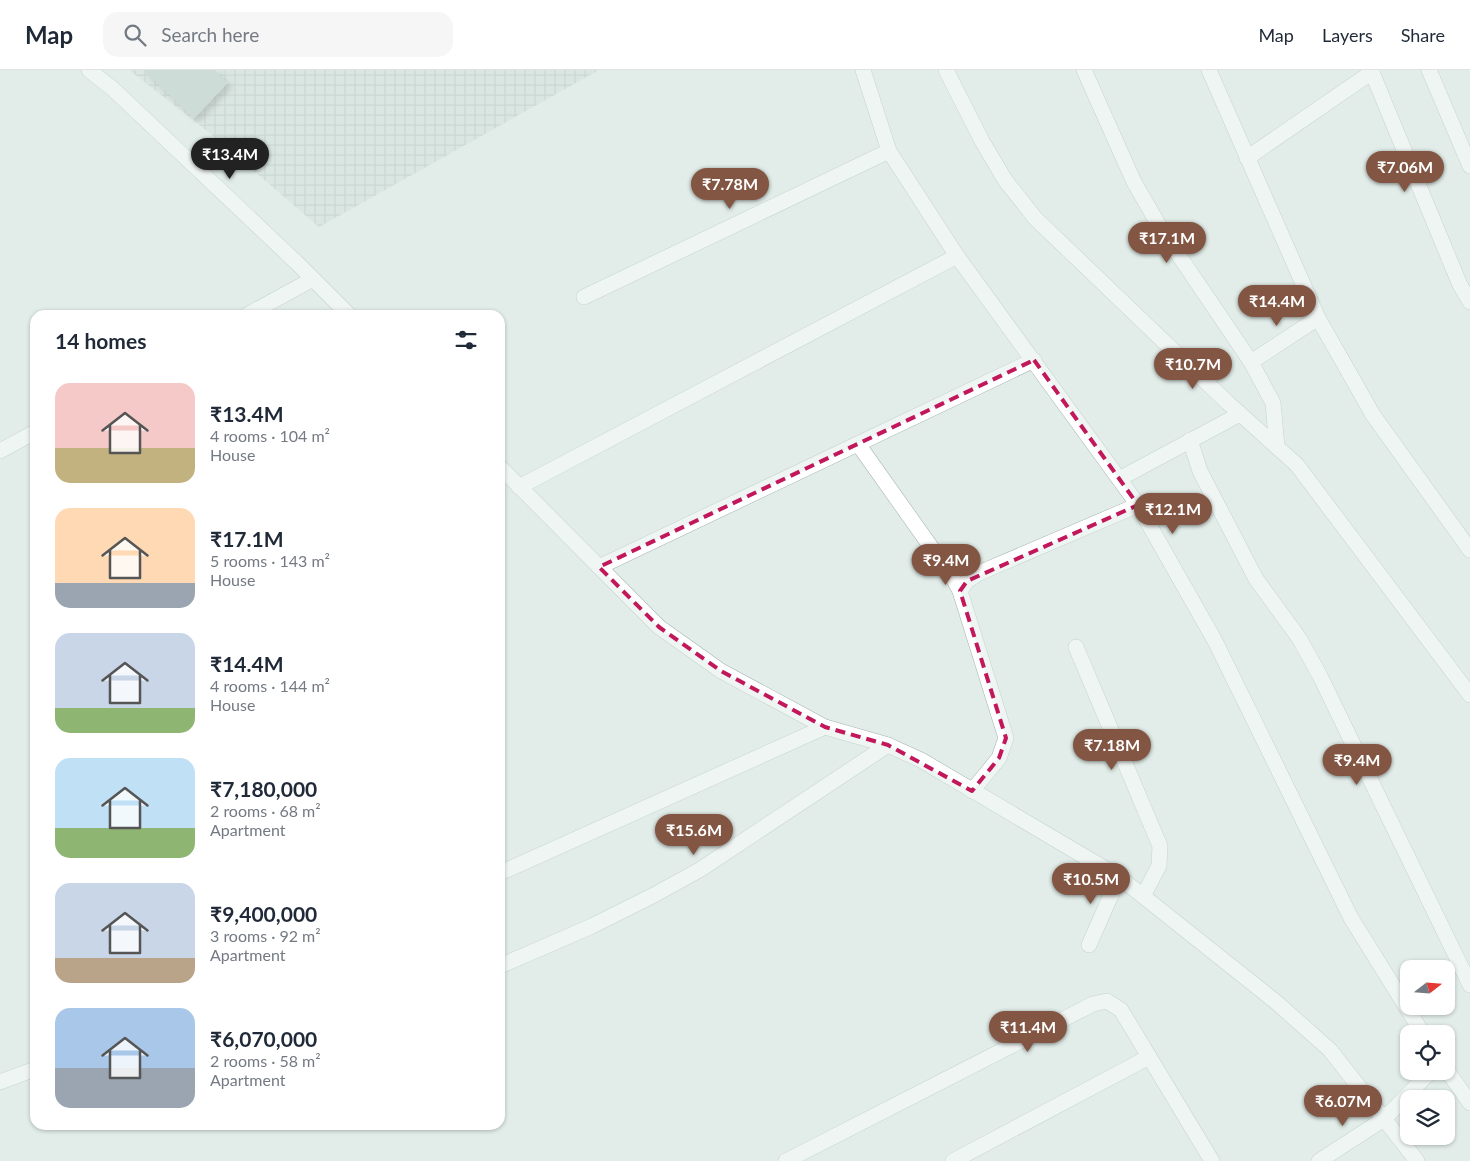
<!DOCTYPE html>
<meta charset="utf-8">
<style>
body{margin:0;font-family:Lato,sans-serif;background:#f6f6f7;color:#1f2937;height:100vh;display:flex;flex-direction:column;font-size:19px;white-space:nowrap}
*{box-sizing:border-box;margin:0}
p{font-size:16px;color:#747a83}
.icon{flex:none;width:28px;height:28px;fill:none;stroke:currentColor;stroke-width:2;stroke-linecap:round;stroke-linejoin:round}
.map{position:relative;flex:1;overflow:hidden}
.side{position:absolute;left:30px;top:240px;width:475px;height:820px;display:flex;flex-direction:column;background:#fff;border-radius:15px;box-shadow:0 1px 4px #0004}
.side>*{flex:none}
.needle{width:32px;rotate:73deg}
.fabs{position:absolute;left:1400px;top:890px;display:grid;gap:10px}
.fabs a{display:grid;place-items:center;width:55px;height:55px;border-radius:10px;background:#fff;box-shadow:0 1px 4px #0004;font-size:25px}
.price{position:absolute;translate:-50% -42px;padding:0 11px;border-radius:18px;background:#825643;color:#fff;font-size:16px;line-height:32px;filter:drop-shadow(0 1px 2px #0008)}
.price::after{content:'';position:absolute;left:50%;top:30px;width:15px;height:11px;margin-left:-8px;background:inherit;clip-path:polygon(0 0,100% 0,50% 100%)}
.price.active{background:#222;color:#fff}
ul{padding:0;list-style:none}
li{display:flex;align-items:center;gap:15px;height:125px;padding:0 25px}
li span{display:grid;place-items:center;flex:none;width:140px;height:100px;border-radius:15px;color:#555}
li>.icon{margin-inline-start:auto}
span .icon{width:60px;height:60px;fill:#fffc;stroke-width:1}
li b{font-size:21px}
h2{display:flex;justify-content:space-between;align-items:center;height:60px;padding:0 25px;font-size:21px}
header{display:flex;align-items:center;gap:30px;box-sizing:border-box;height:70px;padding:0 25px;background:#fff;border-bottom:1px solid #e0e1e3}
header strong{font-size:24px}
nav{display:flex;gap:28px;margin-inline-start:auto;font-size:18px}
.search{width:350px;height:45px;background:#f6f6f7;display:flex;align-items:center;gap:12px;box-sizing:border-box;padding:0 18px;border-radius:15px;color:#747a83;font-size:19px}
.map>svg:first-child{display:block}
.industrial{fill:url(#industrial-grid)}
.building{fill:#b7c8c3;stroke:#b4c7c1;filter:url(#shadow)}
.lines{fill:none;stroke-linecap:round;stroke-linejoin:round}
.service-casing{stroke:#a4b5b1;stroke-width:16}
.minor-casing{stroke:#a4b5b1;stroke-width:16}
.tertiary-casing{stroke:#a4b5b1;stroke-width:16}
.service{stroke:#fff;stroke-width:15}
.minor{stroke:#fff;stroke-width:15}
.tertiary{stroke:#fff;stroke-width:15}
.marked{fill:none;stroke:#c2185b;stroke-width:4;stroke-dasharray:10 6;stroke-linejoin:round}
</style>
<header>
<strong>Map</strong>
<div class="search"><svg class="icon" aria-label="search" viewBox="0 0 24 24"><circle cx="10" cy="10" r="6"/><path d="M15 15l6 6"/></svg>Search here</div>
<nav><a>Map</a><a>Layers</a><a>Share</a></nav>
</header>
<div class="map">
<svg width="1470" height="1091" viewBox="0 0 1470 1091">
<defs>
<pattern id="industrial-grid" width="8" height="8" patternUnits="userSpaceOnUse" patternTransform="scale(1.25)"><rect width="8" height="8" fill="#d0ddd8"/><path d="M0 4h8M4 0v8" fill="none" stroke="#b2bfba"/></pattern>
<filter id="shadow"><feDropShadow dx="4.5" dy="4.5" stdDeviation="2.5" flood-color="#0004"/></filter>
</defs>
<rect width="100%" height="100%" fill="#e2ede9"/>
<polygon class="industrial" points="129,0 599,0 319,157 211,64"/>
<polygon class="building" points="144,0 214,0 227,13 194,48"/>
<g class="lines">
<defs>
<g id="service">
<polyline points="247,245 313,209"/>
<polyline points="0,381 35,362"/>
</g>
<g id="minor">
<polyline points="863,0 889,81 957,186 1138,435 1215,571 1351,848 1423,964"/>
<polyline points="946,0 982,71 1005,110 1035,148 1228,333 1297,395 1470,625"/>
<polyline points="1084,0 1134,112 1161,159 1251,292 1273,333 1277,377"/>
<polyline points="1209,0 1318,248 1373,345 1470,480"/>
<polyline points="1371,0 1460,215 1470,232"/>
<polyline points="1429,0 1470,96"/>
<polyline points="1247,88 1372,2"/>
<polyline points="584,227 889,81"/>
<polyline points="1251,292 1318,248"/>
<polyline points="1190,370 1200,401 1256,509 1299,568 1320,606 1470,915"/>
<polyline points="858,374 953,508 960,521"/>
<polyline points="1119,409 1240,344"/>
<polyline points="519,417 957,186"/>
<polyline points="599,497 1034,290"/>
<polyline points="1076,577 1160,776 1159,796 1143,826"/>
<polyline points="972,721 999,688 1006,668 960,521 967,511 979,503 1138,435"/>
<polyline points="500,803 825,657"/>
<polyline points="1089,875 1119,807"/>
<polyline points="500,896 592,856 654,825 701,799 888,675"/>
<polyline points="1446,999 1470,1033"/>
<polyline points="0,1012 35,999"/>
<polyline points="786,1091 1093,934 1107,931 1121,940 1212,1091"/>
<polyline points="953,1091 1149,987"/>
<polyline points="1319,1091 1384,1049 1431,1001"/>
</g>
<g id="tertiary">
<polyline points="89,0 113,19 296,192 349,245"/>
<polyline points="500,397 659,557 721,601 825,657 888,675 921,690 1119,807 1276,932 1330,980 1417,1091"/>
</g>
</defs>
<use href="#service" class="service-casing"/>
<use href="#minor" class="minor-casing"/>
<use href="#tertiary" class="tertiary-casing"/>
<use href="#service" class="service"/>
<use href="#minor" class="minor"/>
<use href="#tertiary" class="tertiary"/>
</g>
<path d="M0 0H1470V1091H0ZM1034 290 1138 435 967 511 960 521 1006 668 999 688 972 721 888 675 825 657 721 601 659 557 599 497Z" fill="#e2ede9" fill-opacity=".55" fill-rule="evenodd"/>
<path class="marked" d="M1034 290 1138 435 967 511 960 521 1006 668 999 688 972 721 888 675 825 657 721 601 659 557 599 497Z"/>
</svg>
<div class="fabs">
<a><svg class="needle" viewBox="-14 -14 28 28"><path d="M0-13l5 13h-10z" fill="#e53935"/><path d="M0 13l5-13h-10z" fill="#747a83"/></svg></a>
<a><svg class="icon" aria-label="locate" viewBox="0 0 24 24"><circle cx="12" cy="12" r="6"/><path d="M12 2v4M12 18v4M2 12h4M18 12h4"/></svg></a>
<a><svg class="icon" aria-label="layers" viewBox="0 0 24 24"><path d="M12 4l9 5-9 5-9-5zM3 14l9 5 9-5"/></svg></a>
</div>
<b class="price active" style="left:230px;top:110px">₹13.4M</b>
<b class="price" style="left:1405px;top:123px">₹7.06M</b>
<b class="price" style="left:730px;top:140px">₹7.78M</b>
<b class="price" style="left:1167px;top:194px">₹17.1M</b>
<b class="price" style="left:1277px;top:257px">₹14.4M</b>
<b class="price" style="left:1193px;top:320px">₹10.7M</b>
<b class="price" style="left:1173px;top:465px">₹12.1M</b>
<b class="price" style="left:946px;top:516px">₹9.4M</b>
<b class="price" style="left:1112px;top:701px">₹7.18M</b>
<b class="price" style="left:1357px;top:716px">₹9.4M</b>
<b class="price" style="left:694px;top:786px">₹15.6M</b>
<b class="price" style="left:1091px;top:835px">₹10.5M</b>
<b class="price" style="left:1028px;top:983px">₹11.4M</b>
<b class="price" style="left:1343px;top:1057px">₹6.07M</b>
<section class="side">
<h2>14 homes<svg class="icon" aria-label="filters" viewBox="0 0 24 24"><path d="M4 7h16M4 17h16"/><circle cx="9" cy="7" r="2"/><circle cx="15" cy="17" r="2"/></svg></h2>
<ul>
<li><span style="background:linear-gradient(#f6c9c9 65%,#c2b280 0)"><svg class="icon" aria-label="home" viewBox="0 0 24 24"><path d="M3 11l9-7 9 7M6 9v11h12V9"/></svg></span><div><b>₹13.4M</b><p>4 rooms · 104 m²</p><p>House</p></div></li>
<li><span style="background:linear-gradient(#ffd9b3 75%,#9aa5b1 0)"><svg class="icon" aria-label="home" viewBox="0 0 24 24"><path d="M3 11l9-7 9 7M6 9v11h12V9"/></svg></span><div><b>₹17.1M</b><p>5 rooms · 143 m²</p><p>House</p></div></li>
<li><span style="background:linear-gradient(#c9d6e8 75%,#8fb573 0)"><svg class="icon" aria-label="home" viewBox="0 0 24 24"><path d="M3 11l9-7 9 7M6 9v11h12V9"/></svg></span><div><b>₹14.4M</b><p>4 rooms · 144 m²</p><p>House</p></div></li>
<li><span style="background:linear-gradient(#bfe0f5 70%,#8fb573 0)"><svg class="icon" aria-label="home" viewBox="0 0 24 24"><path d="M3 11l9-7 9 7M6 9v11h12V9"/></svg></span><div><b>₹7,180,000</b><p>2 rooms · 68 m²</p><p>Apartment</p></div></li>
<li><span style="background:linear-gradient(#c9d6e8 75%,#b9a48a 0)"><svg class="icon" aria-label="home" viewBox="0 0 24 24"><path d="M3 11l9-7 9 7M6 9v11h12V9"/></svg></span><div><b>₹9,400,000</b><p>3 rooms · 92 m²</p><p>Apartment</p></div></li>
<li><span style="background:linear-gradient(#a9c7e8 60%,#9aa5b1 0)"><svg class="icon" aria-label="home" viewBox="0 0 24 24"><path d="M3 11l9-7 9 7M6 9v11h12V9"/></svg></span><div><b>₹6,070,000</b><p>2 rooms · 58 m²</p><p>Apartment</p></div></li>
</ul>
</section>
</div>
